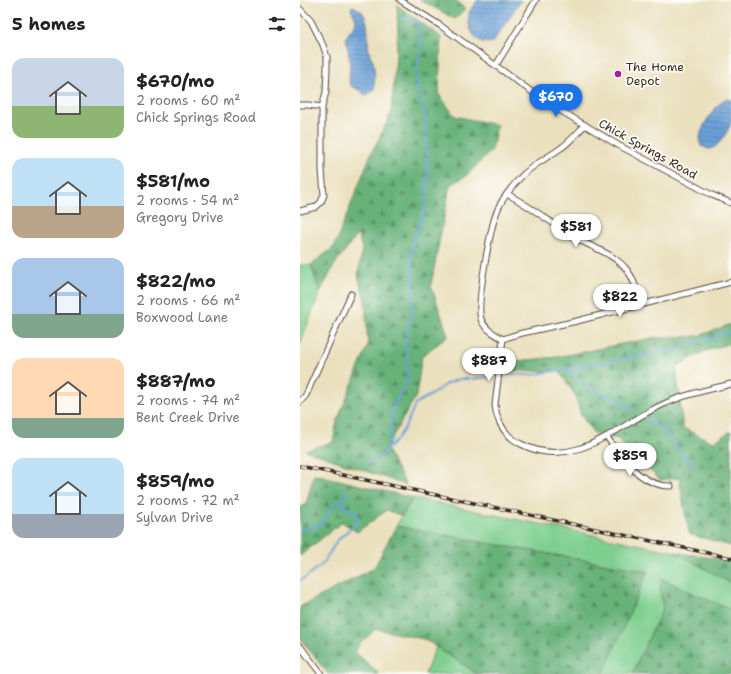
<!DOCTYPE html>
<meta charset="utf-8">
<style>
body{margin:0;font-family:"Shantell Sans",sans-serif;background:#f6f6f6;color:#222;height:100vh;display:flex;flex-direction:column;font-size:15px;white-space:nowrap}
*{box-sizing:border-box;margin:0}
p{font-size:13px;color:#767676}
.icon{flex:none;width:22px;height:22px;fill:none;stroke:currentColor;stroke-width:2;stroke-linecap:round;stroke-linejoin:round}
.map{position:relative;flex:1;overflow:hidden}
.side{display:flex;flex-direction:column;background:#fff;width:300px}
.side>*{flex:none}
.price{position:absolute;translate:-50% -34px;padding:0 9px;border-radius:14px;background:#fff;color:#222;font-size:13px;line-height:26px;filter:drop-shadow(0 1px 2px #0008)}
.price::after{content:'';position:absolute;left:50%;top:24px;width:12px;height:9px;margin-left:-6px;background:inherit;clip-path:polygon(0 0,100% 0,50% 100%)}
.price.active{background:#1a73e8;color:#fff}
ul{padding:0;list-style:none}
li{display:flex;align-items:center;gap:12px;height:100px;padding:0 12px}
li span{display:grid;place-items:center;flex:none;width:112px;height:80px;border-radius:12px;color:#555}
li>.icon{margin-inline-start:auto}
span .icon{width:48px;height:48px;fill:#fffc;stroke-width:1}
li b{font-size:17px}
h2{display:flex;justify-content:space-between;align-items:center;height:48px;padding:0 12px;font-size:17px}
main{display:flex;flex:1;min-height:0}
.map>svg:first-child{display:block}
.green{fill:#7fcf90;stroke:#5d7c57}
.forest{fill:url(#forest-firs);stroke:#516e4c}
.water{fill:url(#water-rules);stroke:#53657b}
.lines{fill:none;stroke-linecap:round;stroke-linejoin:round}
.stream{stroke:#6ba0d8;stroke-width:2}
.minor-casing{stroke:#554536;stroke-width:7}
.minor{stroke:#fff;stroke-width:5}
.rail-casing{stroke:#3b2a1e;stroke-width:3.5}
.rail{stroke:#fdfcf7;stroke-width:2;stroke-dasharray:6;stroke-linecap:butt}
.poi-dot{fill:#b5179e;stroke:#fdfcf7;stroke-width:1.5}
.labels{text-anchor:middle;stroke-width:3.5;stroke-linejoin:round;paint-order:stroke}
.poi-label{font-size:12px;fill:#3b2a1e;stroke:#fdfcf7;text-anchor:start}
.street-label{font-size:12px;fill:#3b2a1e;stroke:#fdfcf7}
</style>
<main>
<section class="side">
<h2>5 homes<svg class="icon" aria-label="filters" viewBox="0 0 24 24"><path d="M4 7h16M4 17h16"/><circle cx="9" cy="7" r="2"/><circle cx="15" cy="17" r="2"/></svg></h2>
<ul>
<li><span style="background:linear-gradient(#c9d6e8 60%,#8fb573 0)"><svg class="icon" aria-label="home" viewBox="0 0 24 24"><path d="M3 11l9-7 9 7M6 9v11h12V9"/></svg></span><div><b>$670/mo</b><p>2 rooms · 60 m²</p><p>Chick Springs Road</p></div></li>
<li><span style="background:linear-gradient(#bfe0f5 60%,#b9a48a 0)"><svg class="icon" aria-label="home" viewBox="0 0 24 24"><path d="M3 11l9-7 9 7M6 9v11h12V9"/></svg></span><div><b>$581/mo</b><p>2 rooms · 54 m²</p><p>Gregory Drive</p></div></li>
<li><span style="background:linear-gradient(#a9c7e8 70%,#7fa58c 0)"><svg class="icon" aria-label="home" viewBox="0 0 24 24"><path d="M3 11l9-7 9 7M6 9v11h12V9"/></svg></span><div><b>$822/mo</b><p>2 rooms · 66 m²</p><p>Boxwood Lane</p></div></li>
<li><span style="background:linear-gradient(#ffd9b3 75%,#7fa58c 0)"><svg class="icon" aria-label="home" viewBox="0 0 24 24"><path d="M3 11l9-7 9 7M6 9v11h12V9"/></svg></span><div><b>$887/mo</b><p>2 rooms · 74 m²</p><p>Bent Creek Drive</p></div></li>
<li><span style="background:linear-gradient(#bfe0f5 70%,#9aa5b1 0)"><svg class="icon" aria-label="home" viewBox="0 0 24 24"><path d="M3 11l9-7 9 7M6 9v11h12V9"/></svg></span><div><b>$859/mo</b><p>2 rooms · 72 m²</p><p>Sylvan Drive</p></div></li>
</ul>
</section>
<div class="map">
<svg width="431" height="674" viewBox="0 0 431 674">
<defs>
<pattern id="forest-firs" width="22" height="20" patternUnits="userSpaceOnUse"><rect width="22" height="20" fill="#67b27a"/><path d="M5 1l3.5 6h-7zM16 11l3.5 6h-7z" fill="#569163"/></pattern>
<pattern id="water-rules" width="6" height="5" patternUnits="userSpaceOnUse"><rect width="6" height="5" fill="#6ba0d8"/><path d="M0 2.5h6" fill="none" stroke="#5983af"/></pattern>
</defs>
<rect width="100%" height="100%" fill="#fdfcf7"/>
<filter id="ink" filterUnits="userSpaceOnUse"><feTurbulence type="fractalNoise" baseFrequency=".025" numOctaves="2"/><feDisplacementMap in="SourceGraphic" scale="8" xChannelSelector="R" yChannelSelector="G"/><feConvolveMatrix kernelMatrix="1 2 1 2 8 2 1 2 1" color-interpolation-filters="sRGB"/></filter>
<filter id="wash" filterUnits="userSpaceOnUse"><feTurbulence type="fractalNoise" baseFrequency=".012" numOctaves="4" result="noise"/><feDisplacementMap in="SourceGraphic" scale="16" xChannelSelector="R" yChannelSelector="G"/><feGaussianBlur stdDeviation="0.9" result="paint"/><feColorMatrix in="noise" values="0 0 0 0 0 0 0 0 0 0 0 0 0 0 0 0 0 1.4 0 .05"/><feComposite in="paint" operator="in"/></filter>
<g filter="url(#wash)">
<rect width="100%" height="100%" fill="#eae0be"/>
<g class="green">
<polygon points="0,265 11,265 20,292 0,344"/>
<polygon points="113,498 375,552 431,583 431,611 360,589 363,608 332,674 303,674 348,571 203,546 96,526"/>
<polygon points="136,647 178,674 125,674"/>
</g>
<g class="forest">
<polygon points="120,0 156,0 165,9 155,19"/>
<polygon points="97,5 141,37 139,95 155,116 197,125 192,150 167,175 150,185 131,285 148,336 122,356 116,396 86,448 106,485 5,450 33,442 37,421 68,345 65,300 58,276 62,248 58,234 35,264 20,292 11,265 34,247 71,154 91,114 98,31"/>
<polygon points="431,324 431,343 405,351 376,367 383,428 413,442 431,431 431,546 389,534 379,478 360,480 318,439 294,434 281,415 275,395 259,371 211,371 216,361 257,357 352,338 398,336"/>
<polygon points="14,474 113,498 102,516 87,510 57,532 42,522 0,556 0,508 6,504"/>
<polygon points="96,526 203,546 348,571 303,674 178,674 124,639 76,629 60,643 55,652 79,674 28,674 0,638 0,607 74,568"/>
<polygon points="375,552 431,561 431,583"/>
<polygon points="362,579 431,610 431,674 332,674 363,608 360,589"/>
</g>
<g class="water">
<path d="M178 0H221L193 42C177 47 166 28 169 14 170 9 175 4 178 0Z"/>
<path d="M52 6C73 11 66 37 69 52 70 55 72 58 73 61 75 71 75 79 74 89L66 96 60 90 51 86 49 81 50 62 46 38C53 23 61 28 51 9Z"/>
<path d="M425 99 431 100C431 107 431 116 431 122 430 129 417 149 410 149 407 149 404 147 401 146 395 133 414 107 425 99Z"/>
</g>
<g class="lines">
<g class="stream">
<polyline points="265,370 285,384 333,410"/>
<polyline points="204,374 232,375 368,351 431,332"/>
<polyline points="346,419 364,430 379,450 392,464"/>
<polyline points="90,447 98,438 105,427 116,403 131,395 146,384 159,379 171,379 191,377"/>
<polyline points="67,465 84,453 89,447 93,407 108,379 106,341 112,309 114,292 111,257 115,234 125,210 127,192 127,142 124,109 118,90 116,74 121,44 118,24 112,20 105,18"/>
<polyline points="0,531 23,523 32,506 42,501"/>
<polyline points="0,581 23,564 36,542 57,522 57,513 43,506 42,501 47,490"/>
</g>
</g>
</g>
<g filter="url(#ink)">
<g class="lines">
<defs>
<g id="minor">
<polyline points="100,0 141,26 243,100 318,145 412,195 431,203"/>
<polyline points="0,9 11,21 23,45 27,57 27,68 26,92 22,107 22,170 24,195 21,202 16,207 0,211"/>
<polyline points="196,65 236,0"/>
<polyline points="0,105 8,105 22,107"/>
<path d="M285 125C277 133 270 142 261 148 247 158 230 166 219 179 210 189 200 201 196 214 190 231 176 304 181 319 184 329 195 334 203 339L195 405C197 422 205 436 221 444 275 472 318 424 364 404 385 394 408 390 431 384"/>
<path d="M207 194C230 206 250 222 272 236 290 247 314 253 327 270 335 280 337 292 340 304"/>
<polyline points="203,339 218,334 277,321 431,282"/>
<polyline points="0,402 6,395 51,294"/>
<path d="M307 437C321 459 343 487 371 486"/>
<polyline points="0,646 21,674"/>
</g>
</defs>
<use href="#minor" class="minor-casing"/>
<use href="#minor" class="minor"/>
<defs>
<polyline id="rail" points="0,466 431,558"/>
</defs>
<use href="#rail" class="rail-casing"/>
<use href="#rail" class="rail"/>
</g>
</g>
<circle class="poi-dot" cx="318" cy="74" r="4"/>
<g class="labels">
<g class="poi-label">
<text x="326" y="71">The Home<tspan x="326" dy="14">Depot</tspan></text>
</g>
<g class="street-label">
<text transform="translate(348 149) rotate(29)" y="4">Chick Springs Road</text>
</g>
</g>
</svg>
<b class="price active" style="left:256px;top:118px">$670</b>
<b class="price" style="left:276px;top:248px">$581</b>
<b class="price" style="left:320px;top:318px">$822</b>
<b class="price" style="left:189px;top:382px">$887</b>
<b class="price" style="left:330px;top:477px">$859</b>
</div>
</main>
